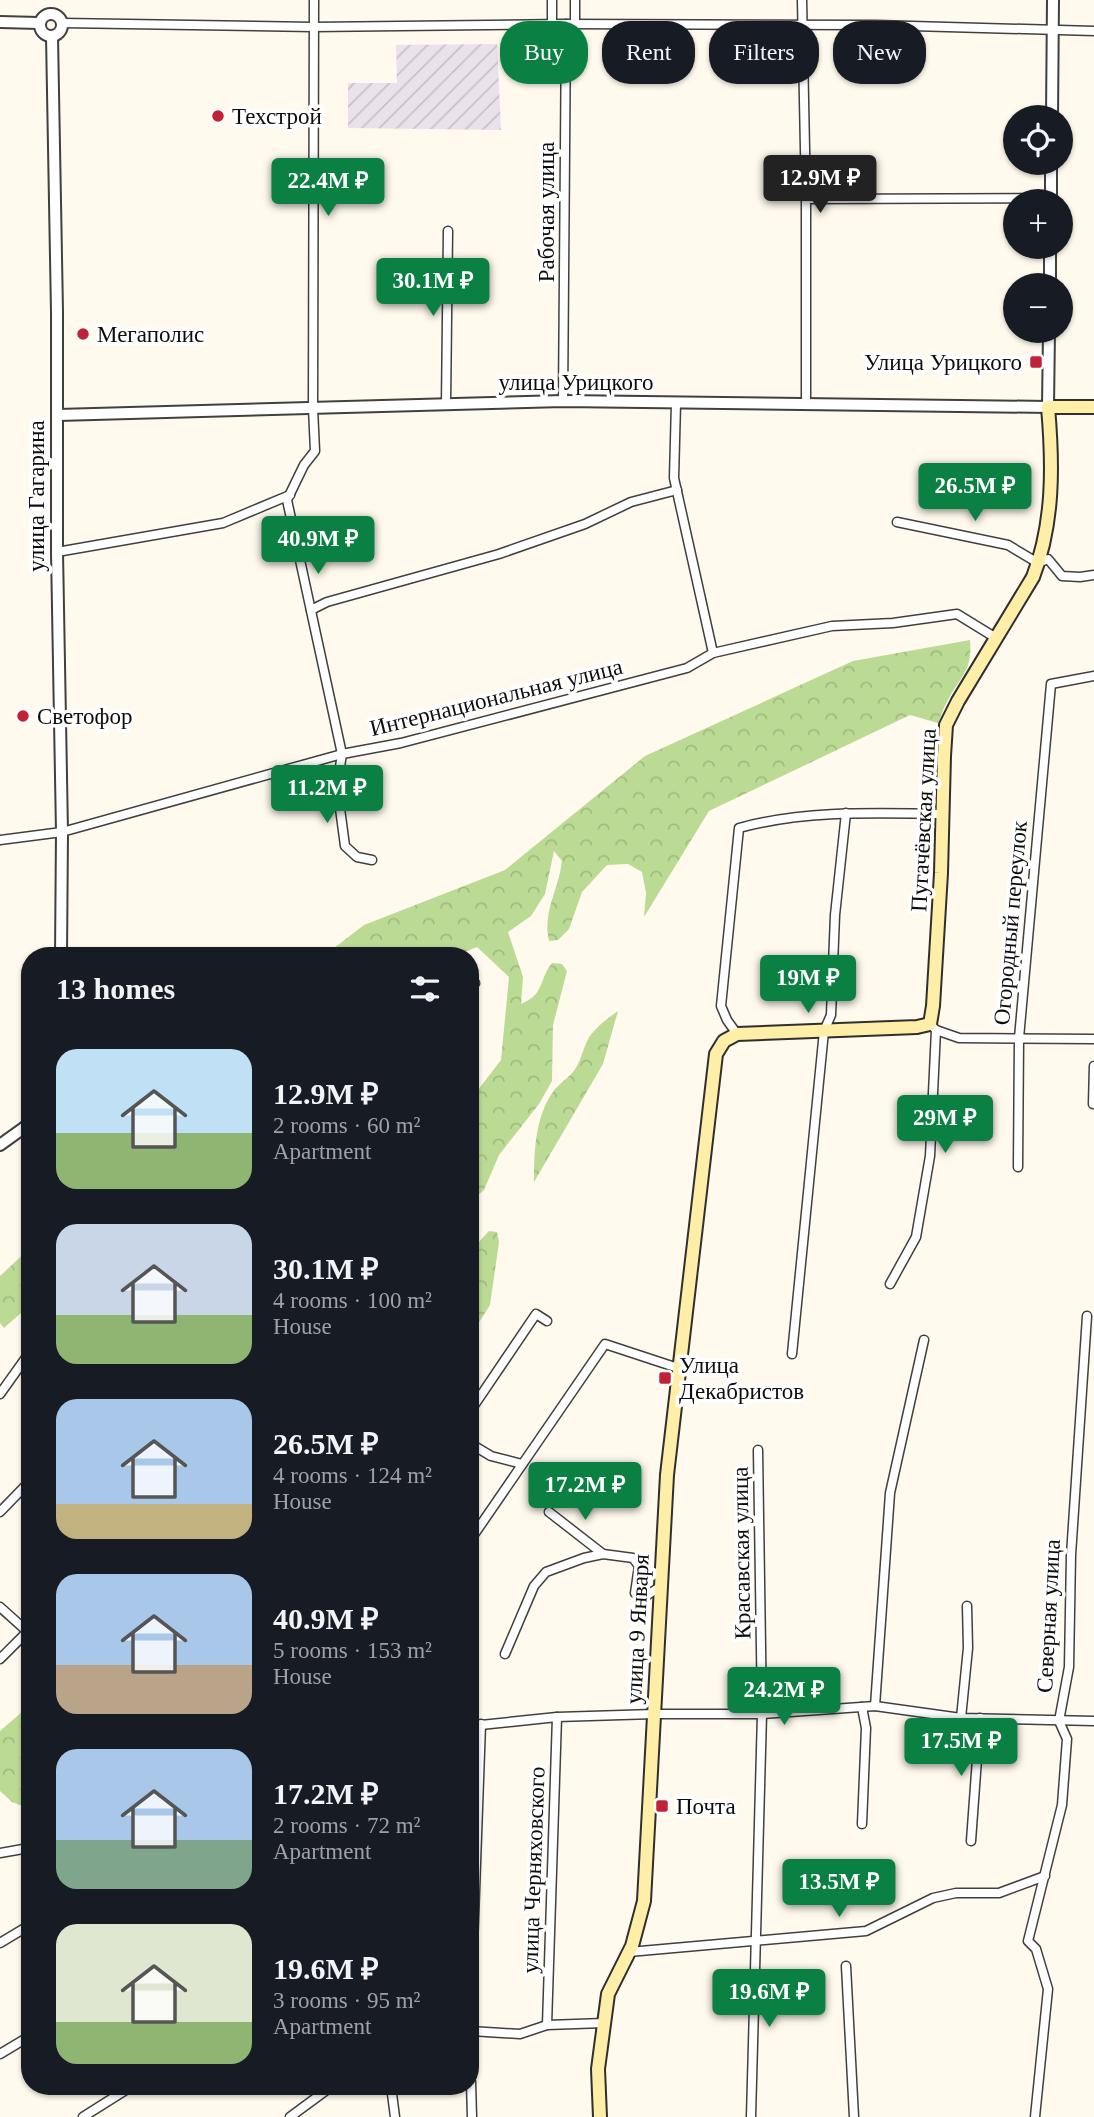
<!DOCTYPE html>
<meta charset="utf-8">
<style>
body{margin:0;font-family:Georgia,serif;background:#242831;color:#f1f3f6;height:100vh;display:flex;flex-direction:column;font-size:26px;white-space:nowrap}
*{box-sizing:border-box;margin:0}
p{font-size:23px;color:#9ea1a6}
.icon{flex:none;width:38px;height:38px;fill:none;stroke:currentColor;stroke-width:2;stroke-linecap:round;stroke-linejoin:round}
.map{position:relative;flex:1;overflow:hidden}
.panel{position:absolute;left:21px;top:947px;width:458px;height:1148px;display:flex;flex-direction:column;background:#171b24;border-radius:28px;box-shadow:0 2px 5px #0004}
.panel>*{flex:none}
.banner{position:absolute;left:500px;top:21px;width:488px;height:63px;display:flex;gap:14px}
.fabs{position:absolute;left:1003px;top:105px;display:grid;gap:14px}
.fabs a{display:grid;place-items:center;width:70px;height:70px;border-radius:50%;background:#171b24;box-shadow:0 2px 5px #0004;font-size:35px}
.price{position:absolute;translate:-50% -60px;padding:0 16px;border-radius:7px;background:#0b8043;color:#fff;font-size:23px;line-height:46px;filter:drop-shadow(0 2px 4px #0008)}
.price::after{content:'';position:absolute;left:50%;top:42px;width:21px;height:16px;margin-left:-10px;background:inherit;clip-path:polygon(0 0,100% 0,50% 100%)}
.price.selected{background:#222;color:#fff}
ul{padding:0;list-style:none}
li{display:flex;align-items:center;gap:21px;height:175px;padding:0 35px}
li span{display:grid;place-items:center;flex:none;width:196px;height:140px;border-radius:21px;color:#555}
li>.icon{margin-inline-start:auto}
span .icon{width:84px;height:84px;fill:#fffc;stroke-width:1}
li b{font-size:30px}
h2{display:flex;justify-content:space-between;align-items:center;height:84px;padding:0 35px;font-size:30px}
.chip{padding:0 24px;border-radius:28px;background:#171b24;box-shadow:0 2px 5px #0004;font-size:24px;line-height:63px}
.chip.selected{background:#0b8043;color:#fff}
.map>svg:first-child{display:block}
.industrial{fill:url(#industrial-furrows)}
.forest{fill:url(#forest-crowns)}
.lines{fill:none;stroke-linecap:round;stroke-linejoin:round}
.minor-casing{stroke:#404040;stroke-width:11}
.tertiary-casing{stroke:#404040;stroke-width:14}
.secondary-casing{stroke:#2f2f2f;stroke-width:16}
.minor{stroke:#fff;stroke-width:8}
.tertiary{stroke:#fff;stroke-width:10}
.secondary{stroke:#ffeea8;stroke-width:12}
.poi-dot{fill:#c02238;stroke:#fff;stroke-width:2.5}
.labels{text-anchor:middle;stroke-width:7;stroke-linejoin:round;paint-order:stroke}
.poi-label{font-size:23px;fill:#0d0d0d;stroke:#fff;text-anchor:start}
.street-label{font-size:23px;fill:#0d0d0d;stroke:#fff}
</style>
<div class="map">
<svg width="1094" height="2117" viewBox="0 0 1094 2117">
<defs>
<pattern id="industrial-furrows" width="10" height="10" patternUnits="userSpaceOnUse" patternTransform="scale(1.75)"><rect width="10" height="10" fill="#eae1ec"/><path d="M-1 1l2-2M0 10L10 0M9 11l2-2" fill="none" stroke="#c8c0c9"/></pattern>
<pattern id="forest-crowns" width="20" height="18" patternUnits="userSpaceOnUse" patternTransform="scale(1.75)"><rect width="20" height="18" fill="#bbdb95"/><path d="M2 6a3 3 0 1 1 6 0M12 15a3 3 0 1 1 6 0" fill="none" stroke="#a0bb7f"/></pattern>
</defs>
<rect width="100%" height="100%" fill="#fffaed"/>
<polygon class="industrial" points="497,44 501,130 348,128 348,83 397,83 396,45"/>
<g class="forest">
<path d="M970 640C973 672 959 677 947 702 943 708 941 716 938 723L910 715 709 811 644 917 646 893 642 872 628 864 607 865 582 892 569 929 558 940 549 941C542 912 559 889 562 861L554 851 545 894 531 916 508 932 523 977 521 1004C545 994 538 981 552 963L562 964 567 971 553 1025 552 1081 539 1104 499 1155 484 1190 471 1201V1099L501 1060 509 977 477 947 457 955H325L364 925 505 870 645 756 853 661Z"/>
<path d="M618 1011 603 1064 534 1182C534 1151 535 1115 555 1089 562 1081 572 1076 577 1066 582 1057 584 1045 590 1036 597 1026 608 1018 618 1011Z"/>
<polygon points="489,1231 497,1232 499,1242 490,1305 471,1335 471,1264 478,1243"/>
<polygon points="30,1248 30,1305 4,1328 0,1323 0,1276"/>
<polygon points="30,1705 30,1809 12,1802 0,1791 0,1731"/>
</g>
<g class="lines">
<defs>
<g id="minor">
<polyline points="314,0 313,408 315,451 304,465 287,500 342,754 337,786 345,846 357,857 372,860"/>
<polyline points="552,0 552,25"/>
<polyline points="575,0 575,26"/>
<polyline points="802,0 806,199 806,405"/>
<polyline points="62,23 313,27 566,24 876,25 1094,31"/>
<polyline points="806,199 1051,198"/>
<polyline points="563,401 566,24"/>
<polyline points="676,403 674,478 713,653"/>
<polyline points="446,405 448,231"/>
<polyline points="897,522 1008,545 1038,563 1048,559 1062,576 1080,577 1094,575"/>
<polyline points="57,552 223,523 290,495"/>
<polyline points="311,610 327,602 499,554 585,524 631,502 677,490"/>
<polyline points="0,840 62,832 342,754 401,743 687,668 713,653 832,626 893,623 957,614 996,638"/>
<polyline points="471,988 475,983"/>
<polyline points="936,1030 959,1038 1094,1039"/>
<path d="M737 1034 727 1020 721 1006 739 828C805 810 874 813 942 814"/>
<polyline points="1093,1104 1094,1066"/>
<polyline points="1018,1167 1019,1038 1051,684 1094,676"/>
<polyline points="890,1284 916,1237 930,1156 936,1030 930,1024"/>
<polyline points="792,1354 824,1031 831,1015 835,915 846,813"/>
<polyline points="0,1394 30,1352"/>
<polyline points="471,1410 536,1314 547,1321"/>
<polyline points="471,1444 491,1456 522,1464"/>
<polyline points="0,1512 30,1481"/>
<polyline points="549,1512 603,1554"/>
<polyline points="471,1539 605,1344 678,1368"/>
<polyline points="0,1607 29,1633"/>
<polyline points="505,1654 534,1586 546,1572 584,1558 603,1554 633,1558 639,1566 635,1593 643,1598 661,1586"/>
<polyline points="0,1659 30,1629"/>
<polyline points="875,1706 890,1493 924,1340"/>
<polyline points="961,1718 968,1648 967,1606"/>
<polyline points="471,1726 557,1717 654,1714 762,1714 875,1706 961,1718 1094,1721"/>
<polyline points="862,1824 866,1728 862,1707"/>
<polyline points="971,1841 980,1718"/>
<polyline points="0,1853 23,1849 30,1845"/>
<polyline points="0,1943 30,1925"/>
<polyline points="629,1952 866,1931 933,1898 956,1893 999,1893 1045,1876"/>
<polyline points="846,1966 854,2117"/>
<polyline points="471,2002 481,1724"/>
<polyline points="547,2025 557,1717"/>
<polyline points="471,2031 520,2034 547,2025 604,2023"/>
<polyline points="0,2054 30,2036"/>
<polyline points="471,2082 472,2117"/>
<polyline points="391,2086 395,2117"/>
<polyline points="83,2117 132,2086"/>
<polyline points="290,2117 332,2086"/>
<polyline points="751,2117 762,1714 758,1450"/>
<polyline points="1035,2117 1048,1989 1036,1949 1028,1941 1062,1805 1067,1739 1059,1721 1069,1667 1071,1555 1087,1316"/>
</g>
<g id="tertiary">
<circle cx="51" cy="25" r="11"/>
<polyline points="0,22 39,23"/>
<polyline points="52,36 57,312 57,552 62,832 61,956"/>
<polyline points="1052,117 1053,0"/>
<polyline points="1051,201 1051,163"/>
<polyline points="1050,285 1050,247"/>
<polyline points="58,415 563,401 1048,407 1049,331"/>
<polyline points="0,1145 25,1127 30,1120"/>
</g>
<path id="secondary" d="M600 2117 598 2069 608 1994 632 1946 644 1901 667 1475 716 1054 724 1041 737 1034 917 1027 930 1024 933 1006 941 873 944 756 946 725 958 701 1033 577C1054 523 1053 464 1048 407H1094"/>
</defs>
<use href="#minor" class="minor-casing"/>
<use href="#tertiary" class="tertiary-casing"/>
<use href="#secondary" class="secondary-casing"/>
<use href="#minor" class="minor"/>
<use href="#tertiary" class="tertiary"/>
<use href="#secondary" class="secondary"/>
</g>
<g class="poi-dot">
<circle cx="218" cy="116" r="7"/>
<circle cx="83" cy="334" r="7"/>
<rect x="1029" y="355" width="14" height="14" rx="3.5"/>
<circle cx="23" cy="716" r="7"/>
<rect x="658" y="1371" width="14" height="14" rx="3.5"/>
<rect x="655" y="1799" width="14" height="14" rx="3.5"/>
</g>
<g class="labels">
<g class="poi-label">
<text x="232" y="124">Техстрой</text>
<text x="97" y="342">Мегаполис</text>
<text x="1022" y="370" text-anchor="end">Улица Урицкого</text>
<text x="37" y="724">Светофор</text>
<text x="679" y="1373">Улица<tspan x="679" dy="26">Декабристов</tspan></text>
<text x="676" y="1814">Почта</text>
</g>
<g class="street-label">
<text transform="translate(546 212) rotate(-90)" y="8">Рабочая улица</text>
<text x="576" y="390">улица Урицкого</text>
<text transform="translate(36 496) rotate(-90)" y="8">улица Гагарина</text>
<text transform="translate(496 697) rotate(-14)" y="8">Интернациональная улица</text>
<text transform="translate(923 820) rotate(-87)" y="8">Пугачёвская улица</text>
<text transform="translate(1010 923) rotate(-85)" y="8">Огородный переулок</text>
<text transform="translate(741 1553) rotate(-91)" y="8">Красавская улица</text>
<text transform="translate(1048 1616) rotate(-87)" y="8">Северная улица</text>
<text transform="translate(637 1629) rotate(-87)" y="8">улица 9 Января</text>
<text transform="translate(533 1870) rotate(-88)" y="8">улица Черняховского</text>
</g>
</g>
</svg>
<div class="fabs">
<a><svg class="icon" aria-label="locate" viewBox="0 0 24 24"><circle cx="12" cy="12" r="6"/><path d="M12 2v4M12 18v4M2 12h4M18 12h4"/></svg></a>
<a>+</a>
<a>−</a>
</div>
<b class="price selected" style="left:820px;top:215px">12.9M ₽</b>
<b class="price" style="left:328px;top:218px">22.4M ₽</b>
<b class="price" style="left:433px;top:318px">30.1M ₽</b>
<b class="price" style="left:975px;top:523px">26.5M ₽</b>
<b class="price" style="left:318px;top:576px">40.9M ₽</b>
<b class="price" style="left:327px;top:825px">11.2M ₽</b>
<b class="price" style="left:808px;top:1015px">19M ₽</b>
<b class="price" style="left:945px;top:1155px">29M ₽</b>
<b class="price" style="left:585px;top:1522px">17.2M ₽</b>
<b class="price" style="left:784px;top:1727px">24.2M ₽</b>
<b class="price" style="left:961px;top:1778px">17.5M ₽</b>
<b class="price" style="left:839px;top:1919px">13.5M ₽</b>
<b class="price" style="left:769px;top:2029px">19.6M ₽</b>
<div class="banner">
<a class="chip selected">Buy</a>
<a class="chip">Rent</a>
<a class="chip">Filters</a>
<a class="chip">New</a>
</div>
<section class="panel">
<h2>13 homes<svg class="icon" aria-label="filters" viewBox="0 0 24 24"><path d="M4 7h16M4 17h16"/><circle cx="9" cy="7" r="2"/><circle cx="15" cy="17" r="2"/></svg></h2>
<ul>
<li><span style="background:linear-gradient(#bfe0f5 60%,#8fb573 0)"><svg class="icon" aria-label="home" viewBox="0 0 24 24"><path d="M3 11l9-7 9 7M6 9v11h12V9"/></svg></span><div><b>12.9M ₽</b><p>2 rooms · 60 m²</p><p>Apartment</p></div></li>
<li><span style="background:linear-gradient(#c9d6e8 65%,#8fb573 0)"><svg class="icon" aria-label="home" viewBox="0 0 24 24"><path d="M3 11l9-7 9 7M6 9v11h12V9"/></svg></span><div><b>30.1M ₽</b><p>4 rooms · 100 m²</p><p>House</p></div></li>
<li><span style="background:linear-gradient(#a9c7e8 75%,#c2b280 0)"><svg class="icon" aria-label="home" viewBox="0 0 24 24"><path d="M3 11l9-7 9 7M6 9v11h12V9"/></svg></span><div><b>26.5M ₽</b><p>4 rooms · 124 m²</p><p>House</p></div></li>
<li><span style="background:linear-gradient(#a9c7e8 65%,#b9a48a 0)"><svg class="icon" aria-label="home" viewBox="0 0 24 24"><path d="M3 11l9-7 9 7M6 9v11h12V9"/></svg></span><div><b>40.9M ₽</b><p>5 rooms · 153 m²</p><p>House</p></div></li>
<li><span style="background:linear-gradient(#a9c7e8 65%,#7fa58c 0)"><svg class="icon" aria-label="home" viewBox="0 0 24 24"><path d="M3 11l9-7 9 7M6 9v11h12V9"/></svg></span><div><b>17.2M ₽</b><p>2 rooms · 72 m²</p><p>Apartment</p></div></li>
<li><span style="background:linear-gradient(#dfe7d0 70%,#8fb573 0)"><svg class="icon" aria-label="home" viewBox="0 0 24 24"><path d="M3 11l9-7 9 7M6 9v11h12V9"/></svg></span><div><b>19.6M ₽</b><p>3 rooms · 95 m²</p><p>Apartment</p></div></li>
</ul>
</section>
</div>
